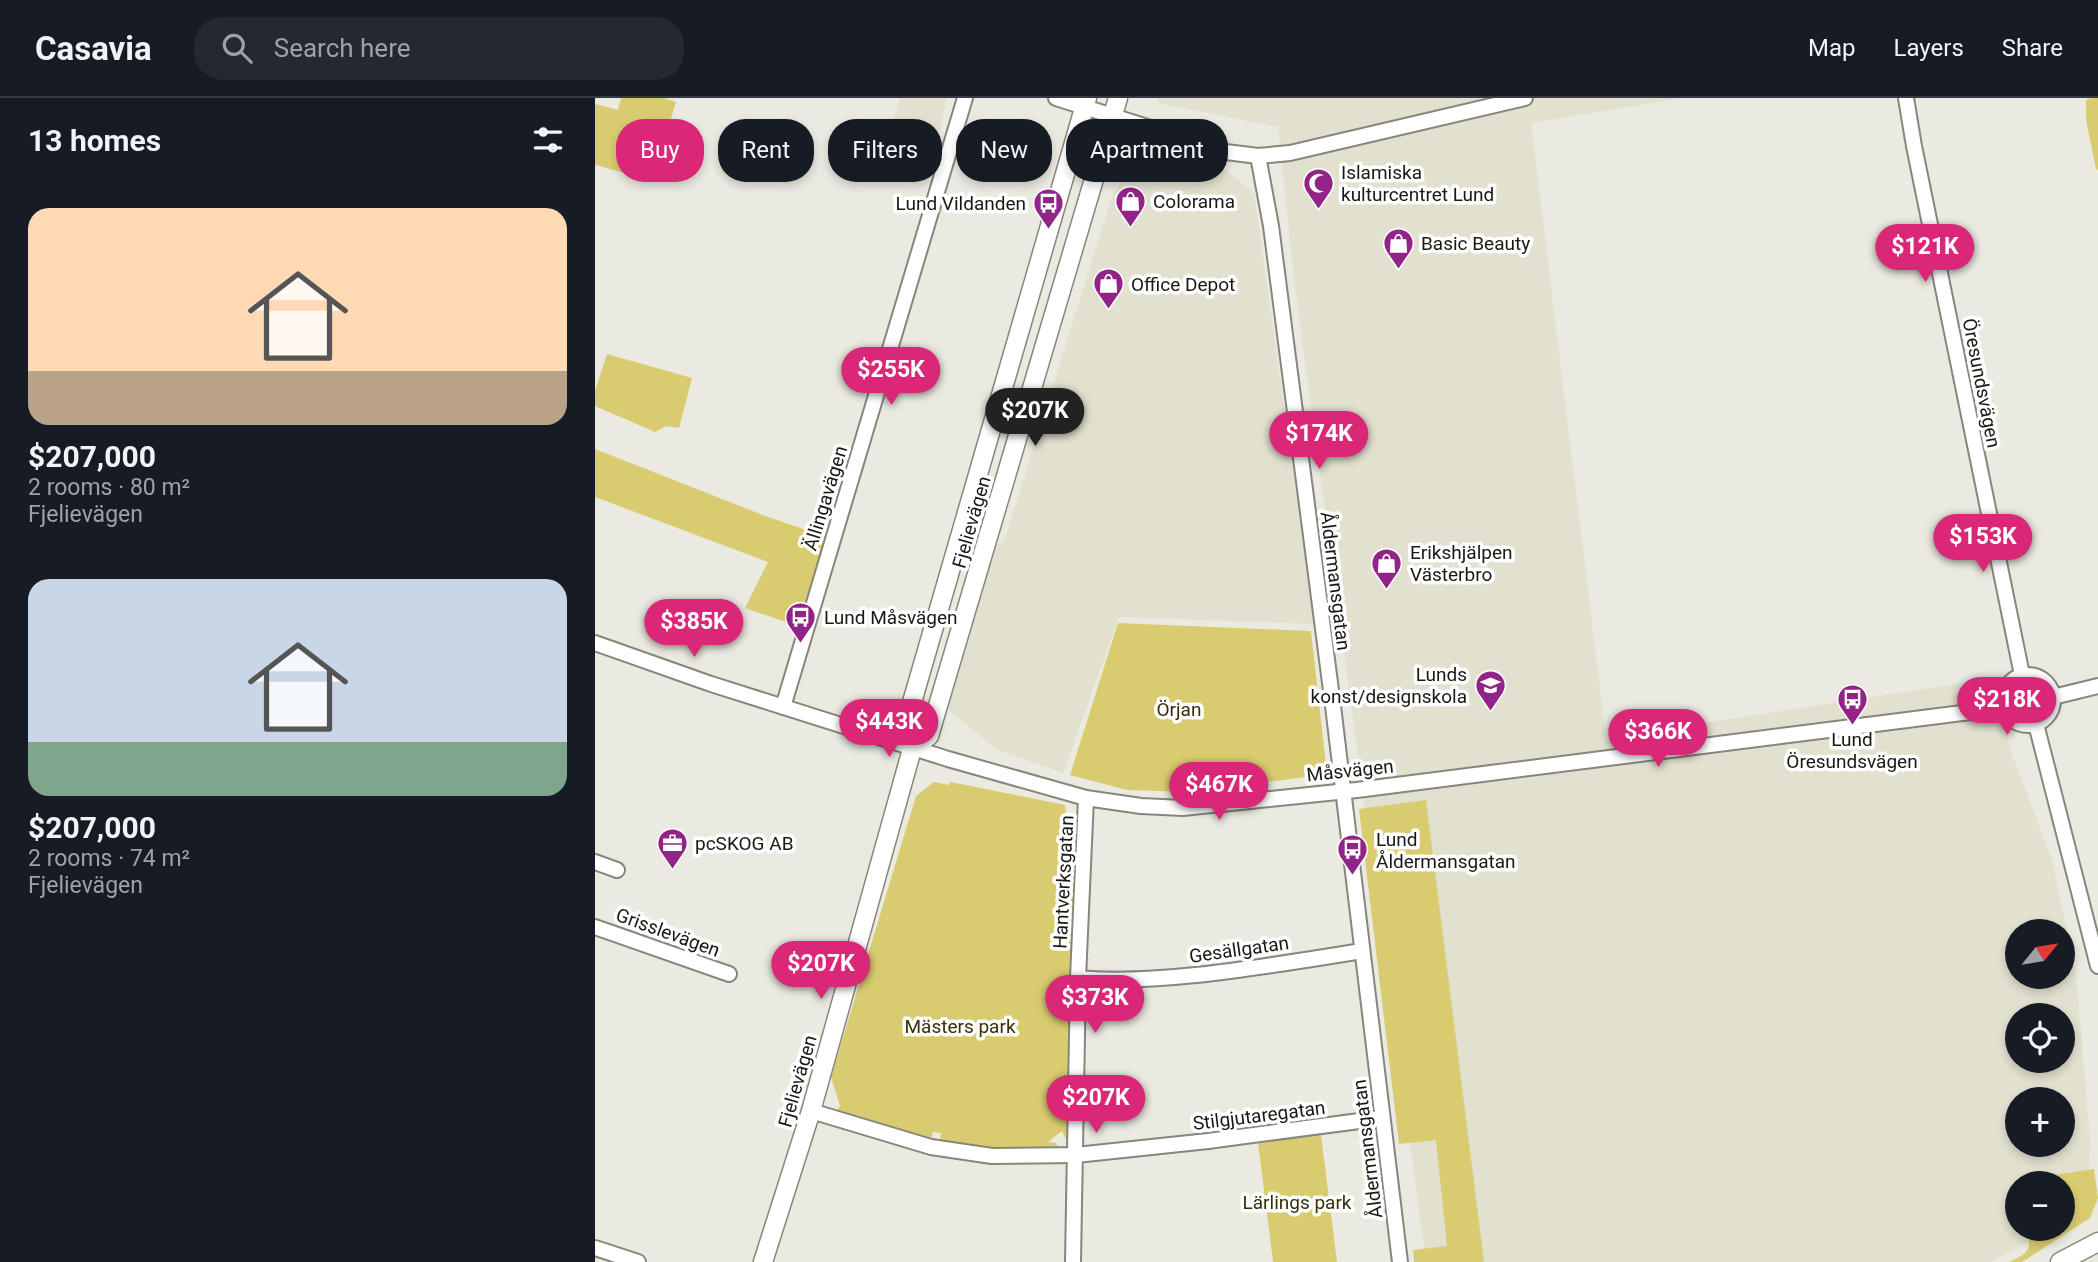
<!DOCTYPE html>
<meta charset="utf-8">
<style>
body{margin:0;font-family:Roboto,sans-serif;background:#242831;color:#f1f3f6;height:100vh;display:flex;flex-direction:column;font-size:26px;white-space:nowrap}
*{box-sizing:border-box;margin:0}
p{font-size:23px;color:#9ea1a6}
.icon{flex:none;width:38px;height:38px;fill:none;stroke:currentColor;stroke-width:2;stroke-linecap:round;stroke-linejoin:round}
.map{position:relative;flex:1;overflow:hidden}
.drawer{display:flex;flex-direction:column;background:#171b24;width:595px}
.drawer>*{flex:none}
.top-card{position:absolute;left:21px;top:21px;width:665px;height:63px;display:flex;gap:14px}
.needle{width:46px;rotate:60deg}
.tools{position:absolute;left:1410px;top:821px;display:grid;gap:14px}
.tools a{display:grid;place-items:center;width:70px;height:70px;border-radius:50%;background:#171b24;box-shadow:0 4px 10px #0003;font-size:35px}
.price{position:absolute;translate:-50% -60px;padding:0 16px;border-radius:24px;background:#db2777;color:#fff;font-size:23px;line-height:46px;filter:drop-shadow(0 2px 4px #0008)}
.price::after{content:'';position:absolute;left:50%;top:42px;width:21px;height:16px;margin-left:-10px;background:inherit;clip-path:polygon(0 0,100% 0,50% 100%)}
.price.selected{background:#222;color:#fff}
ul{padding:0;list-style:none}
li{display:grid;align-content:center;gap:14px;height:371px;padding:0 28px}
li span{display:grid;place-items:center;height:217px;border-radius:21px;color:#555}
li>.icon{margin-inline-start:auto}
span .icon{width:126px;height:126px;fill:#fffc;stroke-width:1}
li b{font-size:30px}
h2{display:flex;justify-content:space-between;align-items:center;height:84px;padding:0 28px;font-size:30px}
.chip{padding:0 24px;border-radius:28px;background:#171b24;box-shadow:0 4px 10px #0003;font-size:24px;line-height:63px}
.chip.selected{background:#db2777;color:#fff}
header{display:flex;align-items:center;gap:42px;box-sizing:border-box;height:98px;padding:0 35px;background:#171b24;border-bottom:2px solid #363941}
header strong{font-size:33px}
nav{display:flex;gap:38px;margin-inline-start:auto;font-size:24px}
.search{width:490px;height:63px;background:#242831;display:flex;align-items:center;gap:18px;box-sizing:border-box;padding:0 24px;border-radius:28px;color:#9ea1a6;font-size:26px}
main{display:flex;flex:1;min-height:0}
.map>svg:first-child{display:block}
.built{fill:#e2e0cf;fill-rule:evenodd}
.green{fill:#d9cc70}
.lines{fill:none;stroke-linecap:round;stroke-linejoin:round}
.minor-casing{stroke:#87867c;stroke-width:18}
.major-casing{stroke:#87867c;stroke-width:21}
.minor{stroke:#fff;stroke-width:14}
.major{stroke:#fff;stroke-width:18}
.labels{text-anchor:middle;stroke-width:7;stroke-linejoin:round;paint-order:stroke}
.poi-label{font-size:19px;fill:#191815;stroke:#fff;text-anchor:start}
.street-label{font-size:19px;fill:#191815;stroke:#fff}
.park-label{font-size:19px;fill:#353006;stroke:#fff}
</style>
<header>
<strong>Casavia</strong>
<div class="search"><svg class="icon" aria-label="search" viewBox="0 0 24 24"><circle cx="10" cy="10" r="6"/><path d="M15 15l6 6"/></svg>Search here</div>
<nav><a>Map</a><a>Layers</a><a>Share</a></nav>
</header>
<main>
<section class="drawer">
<h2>13 homes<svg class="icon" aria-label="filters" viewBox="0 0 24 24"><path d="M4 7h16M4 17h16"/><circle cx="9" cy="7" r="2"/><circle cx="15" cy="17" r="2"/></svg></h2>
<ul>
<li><span style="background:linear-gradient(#ffd9b3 75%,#b9a48a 0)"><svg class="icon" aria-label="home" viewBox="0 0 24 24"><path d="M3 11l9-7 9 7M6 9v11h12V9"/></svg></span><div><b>$207,000</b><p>2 rooms · 80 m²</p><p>Fjelievägen</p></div></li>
<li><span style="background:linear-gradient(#c9d6e8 75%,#7fa58c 0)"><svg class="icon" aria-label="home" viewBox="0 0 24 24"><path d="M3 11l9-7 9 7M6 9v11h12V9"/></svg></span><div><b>$207,000</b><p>2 rooms · 74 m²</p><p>Fjelievägen</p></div></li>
</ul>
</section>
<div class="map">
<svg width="1503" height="1164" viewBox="0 0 1503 1164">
<rect width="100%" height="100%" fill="#ebeae0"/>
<g class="built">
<polygon points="305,0 351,0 341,52 294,40"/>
<path d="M562 0H1088L936 25 1011 640 1400 580 1416 654 1457 762 1481 877 1495 1041 1493 1112 1468 1085H1423V1130L1459 1131 1395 1164H831L700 189 683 29 563 5ZM1423 833H1468V878H1423ZM1423 917H1468V962H1423ZM1423 1001H1468V1046H1423Z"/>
<polygon points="543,50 630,71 659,95 720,526 524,519 468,675 402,652 354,612 353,609 402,446 409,444 517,99"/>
</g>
<g class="green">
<polygon points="26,0 69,0 81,4 57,83 1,67 0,69 0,6 23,12"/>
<polygon points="1496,0 1503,0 1503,72 1501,71 1491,22 1491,2"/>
<polygon points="12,256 97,280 84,330 71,328 60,334 0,308 0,293"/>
<polygon points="0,351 173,419 238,441 211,531 150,510 173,464 0,399"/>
<polygon points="523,525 716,533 732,676 598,694 532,692 475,677"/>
<polygon points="339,684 353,687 356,684 470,707 471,717 476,726 483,728 474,1038 473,1040 470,1040 467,1033 453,1044 461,1045 465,1052 389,1049 347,1043 345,1042 346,1035 338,1034 336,1042 308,1035 241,1014 245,1008 236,979 321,698"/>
<polygon points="831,702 889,1164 819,1164 818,1152 852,1148 841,1042 804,1046 764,711"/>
<polygon points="726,1037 742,1164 678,1164 663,1045"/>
<path d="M1499 1071 1503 1100 1495 1120 1427 1164H1414C1434 1154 1436 1154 1433 1131L1468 1130V1085H1430L1432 1081Z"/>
</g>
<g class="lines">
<defs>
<g id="minor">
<polyline points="461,0 631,54 663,58 695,55 930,0"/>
<polyline points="1311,0 1319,48 1427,577"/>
<polyline points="663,58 676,128 738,608 805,1164"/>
<polyline points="0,545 116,586 353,661 491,700 546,708 588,710 762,692 1375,614 1408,608"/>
<circle cx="1433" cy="602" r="25"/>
<polyline points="1458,599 1503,588"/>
<polyline points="188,609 370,0"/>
<polyline points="1441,626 1503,868"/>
<polyline points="0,764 22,772"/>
<polyline points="0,829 134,876"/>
<path d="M483 880C522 884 562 881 601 877 657 871 712 862 767 853"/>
<polyline points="216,1013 336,1049 397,1058 481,1057 613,1043 787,1020"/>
<polyline points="0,1150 43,1164"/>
<polyline points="478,1164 483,880 491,700"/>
</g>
<g id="major">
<polyline points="317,651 334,638 523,0"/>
<polyline points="168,1164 216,1013 317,651 311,625 492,0"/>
<polyline points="1465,1164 1503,1144"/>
</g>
</defs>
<use href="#minor" class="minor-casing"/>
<use href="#major" class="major-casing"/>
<use href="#minor" class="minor"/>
<use href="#major" class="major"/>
</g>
<defs>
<symbol id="mosque-pin" viewBox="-11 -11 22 30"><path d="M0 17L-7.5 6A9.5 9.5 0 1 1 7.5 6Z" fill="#912486" stroke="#fff"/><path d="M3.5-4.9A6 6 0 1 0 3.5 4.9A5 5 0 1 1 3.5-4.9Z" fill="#fff"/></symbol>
<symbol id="shop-pin" viewBox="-11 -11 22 30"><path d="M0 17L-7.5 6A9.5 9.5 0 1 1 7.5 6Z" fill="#912486" stroke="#fff"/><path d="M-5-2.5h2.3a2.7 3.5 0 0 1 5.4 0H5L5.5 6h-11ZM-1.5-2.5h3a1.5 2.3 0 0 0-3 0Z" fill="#fff"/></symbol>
<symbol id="bus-pin" viewBox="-11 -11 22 30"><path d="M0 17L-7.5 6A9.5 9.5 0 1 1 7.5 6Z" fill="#912486" stroke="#fff"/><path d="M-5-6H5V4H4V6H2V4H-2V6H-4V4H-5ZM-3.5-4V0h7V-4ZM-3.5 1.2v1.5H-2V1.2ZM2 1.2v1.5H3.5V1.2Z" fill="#fff"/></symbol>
<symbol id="university-pin" viewBox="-11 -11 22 30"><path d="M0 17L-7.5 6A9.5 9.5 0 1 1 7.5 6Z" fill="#912486" stroke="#fff"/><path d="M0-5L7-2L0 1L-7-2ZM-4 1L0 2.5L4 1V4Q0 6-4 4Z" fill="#fff"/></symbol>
<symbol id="office-pin" viewBox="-11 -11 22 30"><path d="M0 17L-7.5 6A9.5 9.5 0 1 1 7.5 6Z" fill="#912486" stroke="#fff"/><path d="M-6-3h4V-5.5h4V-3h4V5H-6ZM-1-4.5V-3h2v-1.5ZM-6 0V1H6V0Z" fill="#fff"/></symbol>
</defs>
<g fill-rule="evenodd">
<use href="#mosque-pin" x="706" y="68" width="35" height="47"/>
<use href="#shop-pin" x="518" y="86" width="35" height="47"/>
<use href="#bus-pin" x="436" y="88" width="35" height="47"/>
<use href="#shop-pin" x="786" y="128" width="35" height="47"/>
<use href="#shop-pin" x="496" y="168" width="35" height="47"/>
<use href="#shop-pin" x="774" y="448" width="35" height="47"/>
<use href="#bus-pin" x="188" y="502" width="35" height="47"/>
<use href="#university-pin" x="878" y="570" width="35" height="47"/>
<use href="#bus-pin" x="1240" y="584" width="35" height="47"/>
<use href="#office-pin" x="60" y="728" width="35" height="47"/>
<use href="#bus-pin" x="740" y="734" width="35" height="47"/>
</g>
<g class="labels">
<g class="poi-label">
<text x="746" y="81">Islamiska<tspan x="746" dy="22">kulturcentret Lund</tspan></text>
<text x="558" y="110">Colorama</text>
<text x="431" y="112" text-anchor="end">Lund Vildanden</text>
<text x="826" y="152">Basic Beauty</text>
<text x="536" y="193">Office Depot</text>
<text x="815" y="461">Erikshjälpen<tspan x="815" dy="22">Västerbro</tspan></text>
<text x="229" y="526">Lund Måsvägen</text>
<text x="872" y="583" text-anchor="end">Lunds<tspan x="872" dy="22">konst/designskola</tspan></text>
<text x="1257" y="648" text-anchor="middle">Lund<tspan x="1257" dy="22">Öresundsvägen</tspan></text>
<text x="781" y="748">Lund<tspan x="781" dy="22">Åldermansgatan</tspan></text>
<text x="100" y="752">pcSKOG AB</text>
</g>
<g class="street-label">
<text transform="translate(1387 285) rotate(79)" y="7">Öresundsvägen</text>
<text transform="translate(230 400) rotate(-73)" y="7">Ällingavägen</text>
<text transform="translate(376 424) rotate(-74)" y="7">Fjelievägen</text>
<text transform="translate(741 483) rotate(83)" y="7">Åldermansgatan</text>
<text transform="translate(755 672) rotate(-6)" y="7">Måsvägen</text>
<text transform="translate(468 784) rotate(-87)" y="7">Hantverksgatan</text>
<text transform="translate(73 834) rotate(20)" y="7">Grisslevägen</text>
<text transform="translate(644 851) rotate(-8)" y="7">Gesällgatan</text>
<text transform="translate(202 983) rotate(-74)" y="7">Fjelievägen</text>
<text transform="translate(664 1017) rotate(-7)" y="7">Stilgjutaregatan</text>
<text transform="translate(772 1051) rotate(-97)" y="7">Åldermansgatan</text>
</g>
<g class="park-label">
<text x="584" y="618">Örjan</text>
<text x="365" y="935">Mästers park</text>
<text x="702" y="1111">Lärlings park</text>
</g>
</g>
</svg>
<div class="tools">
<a><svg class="needle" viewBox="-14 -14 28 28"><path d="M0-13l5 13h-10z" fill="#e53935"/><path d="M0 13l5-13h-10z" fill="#9ea1a6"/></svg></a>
<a><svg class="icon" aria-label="locate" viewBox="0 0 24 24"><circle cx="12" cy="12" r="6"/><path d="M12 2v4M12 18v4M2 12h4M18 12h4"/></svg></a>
<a>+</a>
<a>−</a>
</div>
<b class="price" style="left:1330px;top:186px">$121K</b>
<b class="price" style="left:296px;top:309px">$255K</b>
<b class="price selected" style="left:440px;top:350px">$207K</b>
<b class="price" style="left:724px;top:373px">$174K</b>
<b class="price" style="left:1388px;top:476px">$153K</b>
<b class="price" style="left:99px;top:561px">$385K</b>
<b class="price" style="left:1412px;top:639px">$218K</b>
<b class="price" style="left:294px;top:661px">$443K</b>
<b class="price" style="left:1063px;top:671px">$366K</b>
<b class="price" style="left:624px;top:724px">$467K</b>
<b class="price" style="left:226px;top:903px">$207K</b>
<b class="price" style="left:500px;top:937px">$373K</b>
<b class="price" style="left:501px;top:1037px">$207K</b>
<div class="top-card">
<a class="chip selected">Buy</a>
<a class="chip">Rent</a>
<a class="chip">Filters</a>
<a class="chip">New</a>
<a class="chip">Apartment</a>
</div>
</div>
</main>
